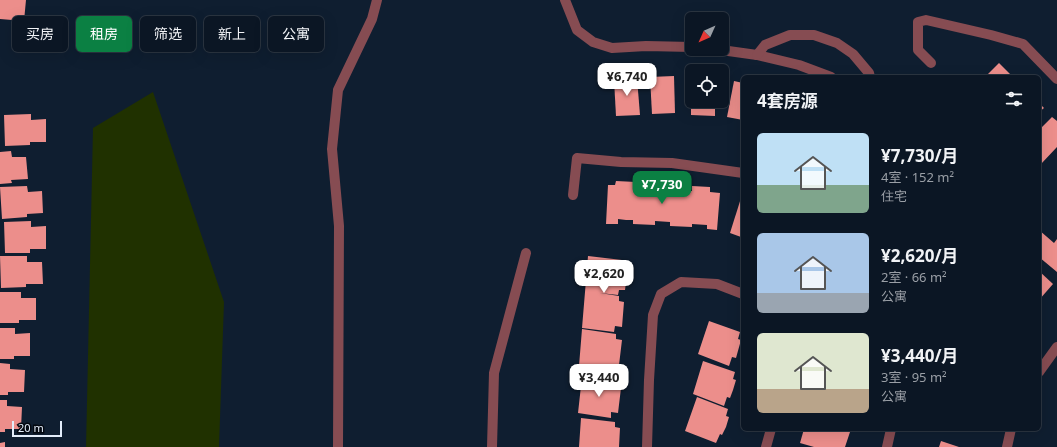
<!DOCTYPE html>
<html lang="zh">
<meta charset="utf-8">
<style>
body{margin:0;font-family:"Noto Sans","Noto Sans SC",sans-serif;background:#141f2c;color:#f1f3f6;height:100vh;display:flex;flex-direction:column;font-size:15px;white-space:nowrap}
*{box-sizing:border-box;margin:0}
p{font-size:13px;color:#9a9fa6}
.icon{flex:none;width:22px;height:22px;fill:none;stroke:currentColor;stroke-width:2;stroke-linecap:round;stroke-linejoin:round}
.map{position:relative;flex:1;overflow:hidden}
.drawer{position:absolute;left:741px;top:75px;width:300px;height:356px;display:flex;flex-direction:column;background:#0b1624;border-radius:6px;box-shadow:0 4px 16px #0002,0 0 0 1px #2b3541}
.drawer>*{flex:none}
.banner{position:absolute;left:12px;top:16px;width:380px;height:36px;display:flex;gap:8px}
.needle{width:26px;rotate:225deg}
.tools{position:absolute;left:685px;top:12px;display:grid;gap:8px}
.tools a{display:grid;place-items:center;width:44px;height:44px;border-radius:6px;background:#0b1624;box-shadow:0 4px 16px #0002,0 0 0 1px #2b3541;font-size:20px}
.scale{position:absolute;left:12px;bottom:10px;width:50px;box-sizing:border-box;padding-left:4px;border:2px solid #e3edfa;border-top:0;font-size:11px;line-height:14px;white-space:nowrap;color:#e3edfa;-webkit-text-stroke:3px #030810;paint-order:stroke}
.price{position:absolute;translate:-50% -34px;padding:0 9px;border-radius:8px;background:#fff;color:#222;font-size:13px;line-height:26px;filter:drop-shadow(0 1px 2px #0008)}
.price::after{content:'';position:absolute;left:50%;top:24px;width:12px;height:9px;margin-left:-6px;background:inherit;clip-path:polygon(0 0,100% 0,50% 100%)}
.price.on{background:#0b8043;color:#fff}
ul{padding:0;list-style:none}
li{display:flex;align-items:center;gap:12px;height:100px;padding:0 16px}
li span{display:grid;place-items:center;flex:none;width:112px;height:80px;border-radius:6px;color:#555}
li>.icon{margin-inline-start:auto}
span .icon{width:48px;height:48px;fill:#fffc;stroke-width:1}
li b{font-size:17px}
h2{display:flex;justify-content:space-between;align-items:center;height:48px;padding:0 16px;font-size:17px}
.tag{padding:0 14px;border-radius:6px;background:#0b1624;box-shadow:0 4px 16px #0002,0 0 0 1px #2b3541;font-size:14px;line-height:36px}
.tag.on{background:#0b8043;color:#fff}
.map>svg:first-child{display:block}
.green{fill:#203100}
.building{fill:#ec8e8b}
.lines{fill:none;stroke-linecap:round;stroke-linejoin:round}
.minor{stroke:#864c52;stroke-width:10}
</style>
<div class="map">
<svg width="1057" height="447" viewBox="0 0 1057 447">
<rect width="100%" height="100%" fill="#0f1e30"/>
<polygon class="green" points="153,92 224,302 219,447 86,447 93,128"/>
<g class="building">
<polygon points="0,0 26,0 24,21 0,19"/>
<polygon points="999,63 1013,77 985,77"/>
<polygon points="674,76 675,113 652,114 650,77"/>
<polygon points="637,78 640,115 616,116 614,80"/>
<polygon points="734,81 743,83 743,120 727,117"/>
<polygon points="691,101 715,101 715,116 691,115"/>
<polygon points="1039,103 1044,108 1039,112"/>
<polygon points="31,114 31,120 46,119 46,142 30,142 30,145 5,146 4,115"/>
<polygon points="1052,117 1057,121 1057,147 1041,164 1039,162 1039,137 1041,135 1039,133 1039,130"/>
<polygon points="11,151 12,157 26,157 28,179 11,180 12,183 0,184 0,152"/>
<polygon points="616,181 636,182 636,188 654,189 654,182 674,184 674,190 683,191 692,191 692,186 710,187 710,192 720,193 717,230 707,229 707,225 692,224 692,227 670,226 670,222 655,221 655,225 633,224 633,220 626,220 618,219 618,224 606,224 608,185 615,185"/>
<polygon points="27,186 28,192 42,191 43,213 27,214 27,217 2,219 0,187"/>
<polygon points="741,198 743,199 743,233 741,237 730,233"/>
<polygon points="31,221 31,227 46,226 46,249 30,249 30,253 5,253 4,222"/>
<polygon points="1039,230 1054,243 1057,239 1057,272 1039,257"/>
<polygon points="0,256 27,256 27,262 42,262 43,284 26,284 26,287 1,288"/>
<polygon points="588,256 622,260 622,265 628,266 625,290 619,290 618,295 600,293 619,296 619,301 624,302 622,327 615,326 614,332 582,328"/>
<polygon points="1039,271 1053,284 1039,300"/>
<polygon points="0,292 21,292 21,298 36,298 36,320 19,320 19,323 0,323"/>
<polygon points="709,321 740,332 738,339 741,340 736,358 732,357 729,366 698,354"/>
<polygon points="0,328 15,328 15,334 30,333 30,356 14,356 14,359 0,359"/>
<polygon points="582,329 616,334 616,339 622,340 619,365 612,364 612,370 579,366"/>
<polygon points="703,361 735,372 733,379 736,380 733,390 730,398 727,397 724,406 693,394"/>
<polygon points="0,363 10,364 10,369 25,370 24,392 8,392 8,395 0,395"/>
<polygon points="582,377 616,382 615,387 621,388 618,413 611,412 611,418 578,413"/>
<polygon points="697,397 728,409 726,416 729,417 726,427 722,435 720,434 716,443 685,431"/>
<polygon points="0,400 7,400 7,406 22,407 21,429 5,429 5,432 0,432"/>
<polygon points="581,418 615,422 615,427 620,428 619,447 579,447"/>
<polygon points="804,429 851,429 845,447 814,447 800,443"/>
<polygon points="941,441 959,447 939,447"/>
<polygon points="5,442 5,447 0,447 0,443"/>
</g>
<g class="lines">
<g class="minor">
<polyline points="565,0 577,30 593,42 612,48 646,46 692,47"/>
<polyline points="714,49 757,55 799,65 831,77"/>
<polyline points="757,55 765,45 790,35 814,35 837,43 853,54 869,73 870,77"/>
<polyline points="931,63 918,50 918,22 926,20 991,35 1023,44 1057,79"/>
<polyline points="573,195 577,158 621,162 672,163 743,173"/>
<polyline points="1039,372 1057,347"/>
<polyline points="338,447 339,226 332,149 338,90 372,19 377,0"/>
<polyline points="492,447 494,373 526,253"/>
<polyline points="647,447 649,380 653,315 661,294 681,282 717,284 743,294"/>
<polyline points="766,447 771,429"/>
<polyline points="887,447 891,429"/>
<polyline points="1007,447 1011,429"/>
</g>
</g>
</svg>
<div class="tools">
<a><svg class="needle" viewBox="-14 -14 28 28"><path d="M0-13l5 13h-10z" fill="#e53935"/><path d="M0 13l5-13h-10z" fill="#9a9fa6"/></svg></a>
<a><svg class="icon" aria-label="locate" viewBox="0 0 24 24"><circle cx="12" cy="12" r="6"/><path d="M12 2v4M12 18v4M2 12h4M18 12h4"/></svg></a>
</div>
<div class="scale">20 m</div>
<b class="price" style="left:627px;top:97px">¥6,740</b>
<b class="price on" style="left:662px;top:205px">¥7,730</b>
<b class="price" style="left:604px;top:294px">¥2,620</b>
<b class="price" style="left:599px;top:398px">¥3,440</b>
<div class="banner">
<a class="tag">买房</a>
<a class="tag on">租房</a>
<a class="tag">筛选</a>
<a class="tag">新上</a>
<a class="tag">公寓</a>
</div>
<section class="drawer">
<h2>4套房源<svg class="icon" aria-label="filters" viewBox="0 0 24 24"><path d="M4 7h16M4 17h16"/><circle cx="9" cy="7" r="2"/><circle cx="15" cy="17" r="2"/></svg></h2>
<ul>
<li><span style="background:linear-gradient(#bfe0f5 65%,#7fa58c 0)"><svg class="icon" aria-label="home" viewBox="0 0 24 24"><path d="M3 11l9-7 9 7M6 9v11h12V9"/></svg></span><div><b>¥7,730/月</b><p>4室 · 152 m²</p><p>住宅</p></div></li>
<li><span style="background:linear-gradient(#a9c7e8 75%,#9aa5b1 0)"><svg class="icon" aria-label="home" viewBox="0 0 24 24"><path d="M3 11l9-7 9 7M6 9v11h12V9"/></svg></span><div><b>¥2,620/月</b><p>2室 · 66 m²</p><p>公寓</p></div></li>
<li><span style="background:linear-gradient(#dfe7d0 70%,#b9a48a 0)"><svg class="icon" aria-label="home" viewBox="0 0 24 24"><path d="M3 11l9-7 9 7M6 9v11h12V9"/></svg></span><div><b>¥3,440/月</b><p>3室 · 95 m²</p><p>公寓</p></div></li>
</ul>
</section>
</div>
